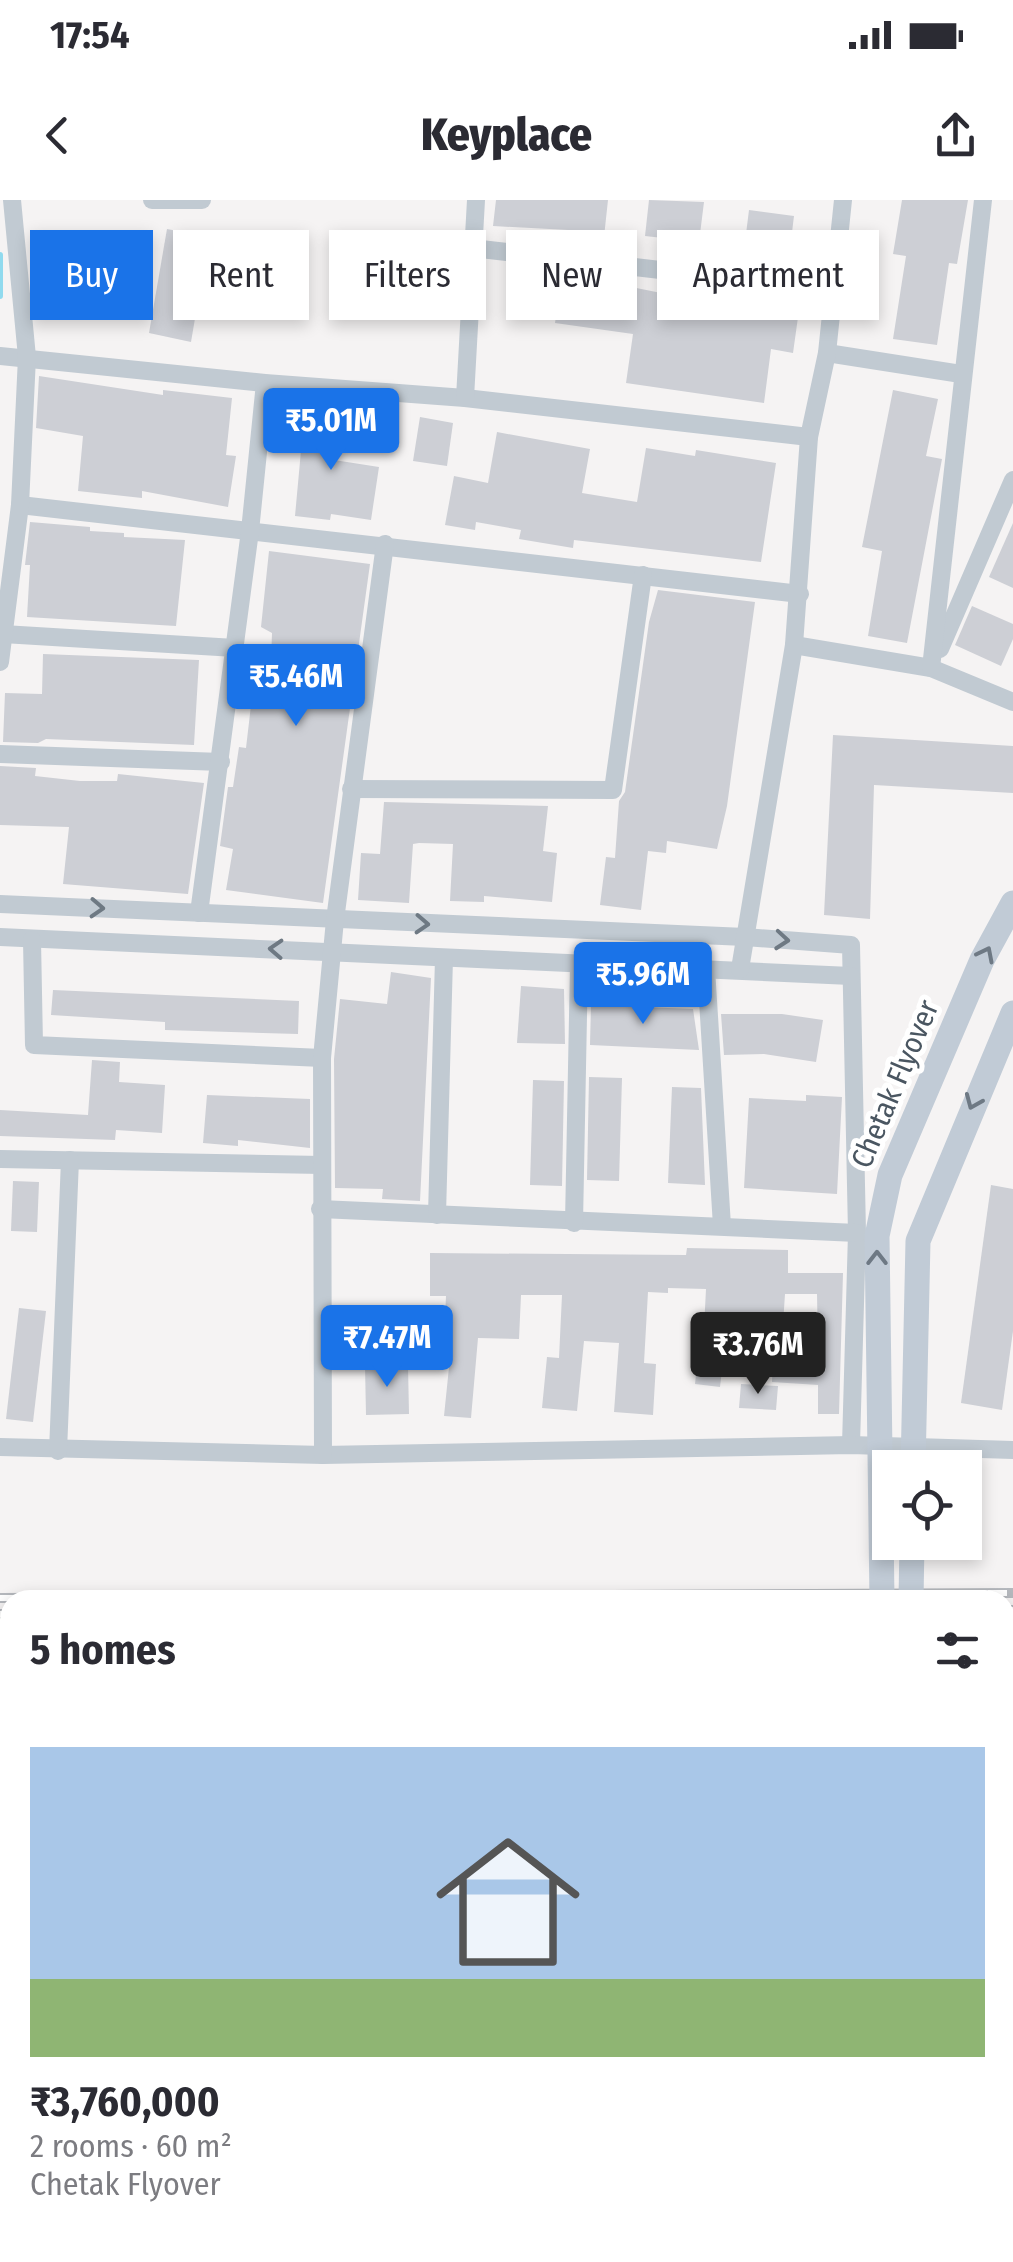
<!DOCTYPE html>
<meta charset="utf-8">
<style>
body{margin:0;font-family:"Fira Sans Condensed",sans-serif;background:#f2f2f3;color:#2b2b33;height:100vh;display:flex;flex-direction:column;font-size:38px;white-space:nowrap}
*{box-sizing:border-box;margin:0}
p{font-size:32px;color:#7c7c81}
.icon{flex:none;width:55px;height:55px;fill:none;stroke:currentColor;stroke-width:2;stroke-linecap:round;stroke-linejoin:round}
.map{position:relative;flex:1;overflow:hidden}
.sheet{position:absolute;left:0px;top:1390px;width:1015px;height:672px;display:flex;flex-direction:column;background:#fff;border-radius:30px 30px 0 0;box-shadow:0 5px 15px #0003}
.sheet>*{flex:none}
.guide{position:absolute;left:30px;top:30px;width:955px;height:90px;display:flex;gap:20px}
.fabs{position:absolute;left:872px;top:1250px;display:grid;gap:20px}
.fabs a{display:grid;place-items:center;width:110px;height:110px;border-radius:0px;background:#fff;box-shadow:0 5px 15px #0003;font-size:50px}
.price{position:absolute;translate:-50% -85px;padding:0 22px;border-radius:10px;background:#1a73e8;color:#fff;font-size:32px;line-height:65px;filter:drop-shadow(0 2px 5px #0008)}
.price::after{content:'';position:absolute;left:50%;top:60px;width:30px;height:22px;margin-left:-15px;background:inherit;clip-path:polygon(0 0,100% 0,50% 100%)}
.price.current{background:#222;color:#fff}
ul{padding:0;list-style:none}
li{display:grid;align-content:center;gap:20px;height:530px;padding:0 30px}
li span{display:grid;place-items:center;height:310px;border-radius:0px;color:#555}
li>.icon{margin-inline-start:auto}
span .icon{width:180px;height:180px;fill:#fffc;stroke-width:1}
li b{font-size:42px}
h2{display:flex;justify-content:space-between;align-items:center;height:120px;padding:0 30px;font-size:42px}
.chip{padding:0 35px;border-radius:0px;background:#fff;box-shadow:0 5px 15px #0003;font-size:35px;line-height:90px}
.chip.current{background:#1a73e8;color:#fff}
.status{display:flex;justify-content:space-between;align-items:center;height:70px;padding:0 50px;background:#fff;direction:ltr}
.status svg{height:28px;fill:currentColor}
header{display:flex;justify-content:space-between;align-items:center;height:130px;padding:0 30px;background:#fff;font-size:45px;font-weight:800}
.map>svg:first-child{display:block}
.commercial{fill:#fdf9ef}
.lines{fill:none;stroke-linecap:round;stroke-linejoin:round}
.stream{stroke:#90daee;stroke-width:6}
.building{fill:#cdcfd5}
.minor{stroke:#c1cad2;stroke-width:18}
.secondary{stroke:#c1cbd6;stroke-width:25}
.rail-casing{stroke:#b5b8bd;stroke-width:10}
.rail{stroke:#fff;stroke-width:6;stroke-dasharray:19;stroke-linecap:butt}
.secondary-bridge{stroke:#c1cbd6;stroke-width:25}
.oneway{stroke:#6e7983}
.oneway2{stroke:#6e7984}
.labels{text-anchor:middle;stroke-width:10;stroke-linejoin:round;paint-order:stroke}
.street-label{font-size:30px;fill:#4a5661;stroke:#fff}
</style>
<div class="status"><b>17:54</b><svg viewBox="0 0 49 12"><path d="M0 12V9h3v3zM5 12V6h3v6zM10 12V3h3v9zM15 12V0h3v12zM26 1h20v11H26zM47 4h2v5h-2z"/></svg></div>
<header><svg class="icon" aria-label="back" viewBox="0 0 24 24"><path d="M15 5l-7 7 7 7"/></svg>Keyplace<svg class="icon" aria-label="share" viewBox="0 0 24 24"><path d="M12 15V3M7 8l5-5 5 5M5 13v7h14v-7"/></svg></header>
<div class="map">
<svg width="1013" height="2062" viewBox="0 0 1013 2062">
<rect width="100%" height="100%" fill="#f5f3f3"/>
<polygon class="commercial" points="10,1539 10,2052 819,2052 820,2062 0,2062 0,1540"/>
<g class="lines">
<polyline class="stream" points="0,55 0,96"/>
</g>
<g class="building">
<polygon points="496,0 608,0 604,37 568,30 493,26"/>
<polygon points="649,0 704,2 699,42 645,36"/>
<polygon points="902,0 968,0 957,64 949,63 937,145 893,139 906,56 893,54"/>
<polygon points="749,10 794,16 789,57 744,50"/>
<polygon points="167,29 209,37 191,142 149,133"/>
<polygon points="562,73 676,96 712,99 713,91 800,103 793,153 771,149 764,203 626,183 633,134 555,123"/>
<polygon points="39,176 163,195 163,190 232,198 226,255 236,256 228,307 142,291 142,298 78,291 83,236 36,228"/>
<polygon points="893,190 938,199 926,256 942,259 907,443 868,436 882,351 862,347"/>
<polygon points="305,207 341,212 334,260 379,267 371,320 331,314 330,320 295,316"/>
<polygon points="420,217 453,223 447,266 413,261"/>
<polygon points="497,232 590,249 582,293 637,302 646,248 695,256 696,250 776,263 761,362 574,340 573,348 519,339 521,330 476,322 475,330 445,325 454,276 488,283"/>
<polygon points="30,322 90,327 90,331 124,333 124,337 185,340 176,426 27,417 30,365 25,365"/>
<polygon points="1013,323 1013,388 989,377"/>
<polygon points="269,351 370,364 323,703 226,690 233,649 220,646 228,587 233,587 239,547 246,548 255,471 259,472 260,462 271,462 272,433 261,427"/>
<polygon points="658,390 755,402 727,606 717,649 667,641 666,653 648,651 641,710 600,705 606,657 615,658 619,601 625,592 649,422"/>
<polygon points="972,406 1013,424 1013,439 1001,466 955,445"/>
<polygon points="43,454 199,460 194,545 46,539 38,543 3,542 5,493 42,494"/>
<polygon points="833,535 1013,546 1013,593 874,585 870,719 824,715"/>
<polygon points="0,566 36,568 35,576 80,581 117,581 118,574 204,583 188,694 63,684 69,627 0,625"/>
<polygon points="384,602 548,606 543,651 557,653 552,702 484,696 484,702 450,701 453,644 419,643 413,644 409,703 358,700 361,653 380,654"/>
<polygon points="391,772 431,778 420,1001 382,999 383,989 335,988 334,859 340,799 387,804"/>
<polygon points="521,786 564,789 565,844 517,843"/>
<polygon points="53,790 299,801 298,834 165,830 165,822 51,815"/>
<polygon points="591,805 693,809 699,850 590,845"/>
<polygon points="721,814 782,814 823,820 816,862 764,854 724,855"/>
<polygon points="92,860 120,862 119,882 165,885 162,933 116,930 115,940 0,936 0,910 88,915"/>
<polygon points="589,877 622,878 619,981 587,980"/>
<polygon points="533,880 564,881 562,986 530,985"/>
<polygon points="672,887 701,888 705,985 668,983"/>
<polygon points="207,895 310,899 310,948 238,940 238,946 203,943"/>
<polygon points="806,895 842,897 837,994 744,988 749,898 806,901"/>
<polygon points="13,981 39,982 37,1032 11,1031"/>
<polygon points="991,985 1013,989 1013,1131 1002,1210 961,1203"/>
<polygon points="687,1048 788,1050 788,1073 843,1073 839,1214 818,1214 818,1185 772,1182 774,1145 818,1147 817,1094 785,1094 782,1139 726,1135 720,1187 695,1184 699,1147 703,1148 706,1089 668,1088 668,1093 648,1092 644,1163 656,1164 653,1215 614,1212 619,1143 584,1141 577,1211 542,1208 547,1157 559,1158 562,1095 521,1095 519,1139 478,1138 471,1218 444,1216 452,1138 444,1138 446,1096 430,1096 430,1053 686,1055"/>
<polygon points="19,1108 46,1111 33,1222 6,1219"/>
<polygon points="365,1166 408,1166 409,1214 366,1215"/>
<polygon points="741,1184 778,1186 776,1210 739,1208"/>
</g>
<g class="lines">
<g class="minor">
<polyline points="152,0 202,0"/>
<polyline points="472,48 832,90"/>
<polyline points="827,153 961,174"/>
<polyline points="0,156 265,183 465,198 809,237"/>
<polyline points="465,198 476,0"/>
<polyline points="20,305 800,394"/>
<polyline points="3,434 235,448"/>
<polyline points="794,445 931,468 1013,502"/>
<polyline points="940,449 1013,280"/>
<polyline points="0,462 20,305 27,157 12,0"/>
<polyline points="931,468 983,0"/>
<polyline points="0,554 221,562"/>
<polyline points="351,589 613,590 643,375"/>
<polyline points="0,704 745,737 851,745 857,1033 851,1245"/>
<polyline points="199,713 250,331 265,183"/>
<polyline points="0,737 851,776"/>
<polyline points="32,740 34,845 322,858"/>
<polyline points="706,768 722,1026"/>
<polyline points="740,769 794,445 809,237 827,153 843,0"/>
<polyline points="0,959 322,965"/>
<polyline points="320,1009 857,1033"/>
<polyline points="437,1015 444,758"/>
<polyline points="574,1023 579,764"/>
<polyline points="0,1247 323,1255 851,1245 1013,1250"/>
<polyline points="58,1251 70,960"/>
<polyline points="323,1255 322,858 335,720 385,344"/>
<polyline points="0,1598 10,1598"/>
<polyline points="1005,1600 1013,1600"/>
<polyline points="0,1748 10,1748"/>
<polyline points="0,1922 10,1922"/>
<polyline points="608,2052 608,2062"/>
<polyline points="402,2062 402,2052"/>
<polyline points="831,2062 831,2052"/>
</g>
<g class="secondary">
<polyline points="937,2052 939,2062"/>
<polyline points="890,2062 893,2052"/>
</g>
<defs>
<g id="rail">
<polyline points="0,1398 1013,1393"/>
<polyline points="1005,1410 1013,1410"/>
<polyline points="0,1414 10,1414"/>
<polyline points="1005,1431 1013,1431"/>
<polyline points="0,1438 10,1438"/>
</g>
</defs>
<use href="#rail" class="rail-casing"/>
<use href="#rail" class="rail"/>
<g class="secondary-bridge">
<polyline points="913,1268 918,1041 1013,813"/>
<polyline points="882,1400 877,1036 890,975 982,760 1013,703"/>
<polyline points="911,1400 912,1342"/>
</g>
</g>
<defs><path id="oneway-chevron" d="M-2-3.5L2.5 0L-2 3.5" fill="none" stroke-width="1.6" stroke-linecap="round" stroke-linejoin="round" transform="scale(2.5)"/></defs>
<g class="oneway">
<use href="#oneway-chevron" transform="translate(97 708) rotate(3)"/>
<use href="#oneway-chevron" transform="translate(422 724) rotate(3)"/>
<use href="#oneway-chevron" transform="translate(782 740) rotate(5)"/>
<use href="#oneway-chevron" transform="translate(276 749) rotate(-177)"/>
</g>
<g class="oneway2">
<use href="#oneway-chevron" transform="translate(986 754) rotate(-63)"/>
<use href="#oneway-chevron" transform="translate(973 902) rotate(113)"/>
<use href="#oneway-chevron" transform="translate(877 1058) rotate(-90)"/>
</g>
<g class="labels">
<g class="street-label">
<text transform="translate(895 884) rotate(-67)" y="10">Chetak Flyover</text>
</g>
</g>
</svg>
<div class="fabs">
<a><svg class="icon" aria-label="locate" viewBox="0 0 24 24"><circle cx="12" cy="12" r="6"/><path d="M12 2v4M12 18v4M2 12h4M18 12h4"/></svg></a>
</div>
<b class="price" style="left:331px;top:273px">₹5.01M</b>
<b class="price" style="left:296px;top:529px">₹5.46M</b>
<b class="price" style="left:643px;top:827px">₹5.96M</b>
<b class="price" style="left:387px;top:1190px">₹7.47M</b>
<b class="price current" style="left:758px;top:1197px">₹3.76M</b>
<div class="guide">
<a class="chip current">Buy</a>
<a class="chip">Rent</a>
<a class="chip">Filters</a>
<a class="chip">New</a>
<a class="chip">Apartment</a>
</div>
<section class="sheet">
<h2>5 homes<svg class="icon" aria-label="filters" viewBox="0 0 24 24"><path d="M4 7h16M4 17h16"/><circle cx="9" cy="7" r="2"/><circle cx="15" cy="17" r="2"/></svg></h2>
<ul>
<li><span style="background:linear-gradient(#a9c7e8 75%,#8fb573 0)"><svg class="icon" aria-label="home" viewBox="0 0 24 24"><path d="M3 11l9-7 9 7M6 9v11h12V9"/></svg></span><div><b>₹3,760,000</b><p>2 rooms · 60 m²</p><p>Chetak Flyover</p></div></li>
</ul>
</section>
</div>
